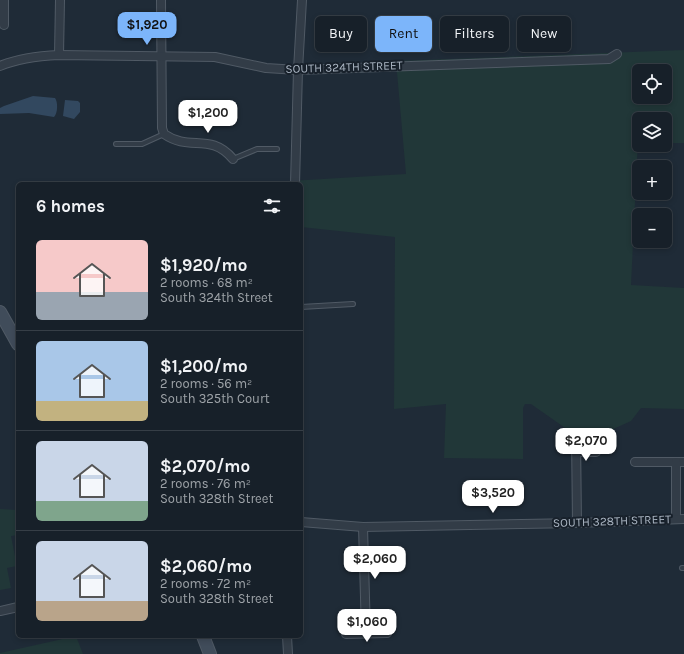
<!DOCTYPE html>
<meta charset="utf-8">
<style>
body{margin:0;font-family:Karla,sans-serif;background:#202831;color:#f1f3f6;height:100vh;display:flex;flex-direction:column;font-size:15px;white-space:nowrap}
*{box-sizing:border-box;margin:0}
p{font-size:13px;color:#9ea3a8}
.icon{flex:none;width:22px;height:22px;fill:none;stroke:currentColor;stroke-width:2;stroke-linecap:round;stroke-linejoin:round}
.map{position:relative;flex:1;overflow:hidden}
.side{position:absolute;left:16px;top:182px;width:287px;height:456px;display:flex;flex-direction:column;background:#172029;border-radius:6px;box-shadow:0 2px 6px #0003,0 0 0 1px #363e46}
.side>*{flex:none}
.hud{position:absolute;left:315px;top:16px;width:309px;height:36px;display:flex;gap:8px}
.buttons{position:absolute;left:632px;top:64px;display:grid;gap:8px}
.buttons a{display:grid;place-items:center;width:40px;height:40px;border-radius:6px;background:#172029;box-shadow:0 2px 6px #0003,0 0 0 1px #363e46;font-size:20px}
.price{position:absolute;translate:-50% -34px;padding:0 9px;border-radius:8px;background:#fff;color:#222;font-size:13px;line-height:26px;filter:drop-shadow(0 1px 2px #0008)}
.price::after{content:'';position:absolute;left:50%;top:24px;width:12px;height:9px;margin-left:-6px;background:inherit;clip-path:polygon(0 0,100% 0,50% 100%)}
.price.on{background:#7cb5fa;color:#111}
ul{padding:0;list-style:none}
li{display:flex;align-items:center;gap:12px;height:100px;padding:0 20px}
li+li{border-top:1px solid #363e46}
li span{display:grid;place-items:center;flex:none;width:112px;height:80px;border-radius:6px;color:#555}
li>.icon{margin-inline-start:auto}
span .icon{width:48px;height:48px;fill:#fffc;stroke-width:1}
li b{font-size:17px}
h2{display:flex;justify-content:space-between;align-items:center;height:48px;padding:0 20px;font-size:17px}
.pill{padding:0 14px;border-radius:6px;background:#172029;box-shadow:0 2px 6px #0003,0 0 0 1px #363e46;font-size:14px;line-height:36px}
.pill.on{background:#7cb5fa;color:#111}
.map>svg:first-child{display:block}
.green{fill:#213738;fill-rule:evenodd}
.water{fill:#32485f}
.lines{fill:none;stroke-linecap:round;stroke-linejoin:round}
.lane-casing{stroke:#505a65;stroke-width:6}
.street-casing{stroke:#505a65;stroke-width:10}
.secondary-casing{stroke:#505a65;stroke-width:14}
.lane{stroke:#323c47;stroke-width:4}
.street{stroke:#323c47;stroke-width:8}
.secondary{stroke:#404c5a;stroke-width:12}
.labels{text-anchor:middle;stroke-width:4;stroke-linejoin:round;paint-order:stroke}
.street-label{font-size:12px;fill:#acb7c4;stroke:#18212b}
</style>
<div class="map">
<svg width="684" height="654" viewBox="0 0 684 654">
<rect width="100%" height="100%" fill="#1f2b37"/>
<g class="green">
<path d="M684 50V143H665V119H639L631 285 684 288V409L641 408 631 421 600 435 571 432 531 404H525L523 408V459L444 458 446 404 394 409 395 237 301 227V184H110V181H290L406 174 396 61ZM639 71H665V97H639Z"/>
<polygon points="0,509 18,510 18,535 11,536 17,566 7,568 11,588 0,590"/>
<polygon points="76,636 83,654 0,654 0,653"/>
</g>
<g class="water">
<path d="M33 96 55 98C58 102 58 113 54 117L29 113 0 114V108L4 106Z"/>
<polygon points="65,100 78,101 80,103 80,112 74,119 63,116"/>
</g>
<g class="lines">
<defs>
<g id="lane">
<polyline points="116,144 142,144 164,134"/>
<polyline points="233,159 257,149 277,149"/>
<polyline points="301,307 353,304"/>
<polyline points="682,568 684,568"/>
</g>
<g id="street">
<polyline points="4,0 4,25"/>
<path d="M161 0 162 128 164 134C190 152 210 132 233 159"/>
<polyline points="59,55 60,0"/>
<path d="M0 66C19 58 39 56 59 55L215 57 266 68 298 70 609 59 617 54"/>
<polyline points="295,184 298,70 302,0"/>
<polyline points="576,436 577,523"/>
<polyline points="576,452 596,452"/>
<polyline points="635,462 684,462"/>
<polyline points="676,462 676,519"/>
<polyline points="301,522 363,527 577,523 684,519"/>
<polyline points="363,527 366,633"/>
<polyline points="0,611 18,607"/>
<polyline points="346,634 387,633"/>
<polyline points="287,636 288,654"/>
</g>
<g id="secondary">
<polyline points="0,312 18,344"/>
<polyline points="203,636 210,654"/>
</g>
</defs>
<use href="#lane" class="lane-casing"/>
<use href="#street" class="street-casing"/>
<use href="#secondary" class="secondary-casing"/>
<use href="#lane" class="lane"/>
<use href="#street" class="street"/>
<use href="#secondary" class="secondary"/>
</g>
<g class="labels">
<g class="street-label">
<text transform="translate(344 67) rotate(-2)" y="4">SOUTH 324TH STREET</text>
<text transform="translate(612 521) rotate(-2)" y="4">SOUTH 328TH STREET</text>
</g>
</g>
</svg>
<div class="buttons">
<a><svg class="icon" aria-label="locate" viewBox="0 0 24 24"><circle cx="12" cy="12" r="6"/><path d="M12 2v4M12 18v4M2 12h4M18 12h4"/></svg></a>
<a><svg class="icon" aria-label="layers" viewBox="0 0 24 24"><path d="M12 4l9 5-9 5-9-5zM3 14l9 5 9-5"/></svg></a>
<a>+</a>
<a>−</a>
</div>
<b class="price on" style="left:147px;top:46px">$1,920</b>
<b class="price" style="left:208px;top:134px">$1,200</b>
<b class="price" style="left:586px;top:462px">$2,070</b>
<b class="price" style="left:493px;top:514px">$3,520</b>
<b class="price" style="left:375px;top:580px">$2,060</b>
<b class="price" style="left:367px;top:643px">$1,060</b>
<div class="hud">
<a class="pill">Buy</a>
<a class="pill on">Rent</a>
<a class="pill">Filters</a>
<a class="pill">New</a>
</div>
<section class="side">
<h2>6 homes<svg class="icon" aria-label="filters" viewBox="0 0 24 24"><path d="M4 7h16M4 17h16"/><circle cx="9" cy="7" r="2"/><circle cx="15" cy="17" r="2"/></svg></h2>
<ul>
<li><span style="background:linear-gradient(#f6c9c9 65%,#9aa5b1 0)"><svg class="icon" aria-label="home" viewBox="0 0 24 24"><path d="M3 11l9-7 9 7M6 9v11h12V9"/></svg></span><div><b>$1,920/mo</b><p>2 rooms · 68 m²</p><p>South 324th Street</p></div></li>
<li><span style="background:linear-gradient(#a9c7e8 75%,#c2b280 0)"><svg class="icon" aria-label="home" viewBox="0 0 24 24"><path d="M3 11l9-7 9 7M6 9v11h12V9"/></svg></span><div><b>$1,200/mo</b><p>2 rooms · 56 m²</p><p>South 325th Court</p></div></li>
<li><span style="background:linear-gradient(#c9d6e8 75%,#7fa58c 0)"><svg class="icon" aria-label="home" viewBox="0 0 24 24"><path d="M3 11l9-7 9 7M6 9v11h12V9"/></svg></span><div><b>$2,070/mo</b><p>2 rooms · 76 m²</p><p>South 328th Street</p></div></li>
<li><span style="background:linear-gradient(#c9d6e8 75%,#b9a48a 0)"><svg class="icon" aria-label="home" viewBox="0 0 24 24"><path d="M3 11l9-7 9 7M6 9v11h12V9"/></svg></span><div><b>$2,060/mo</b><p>2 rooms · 72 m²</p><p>South 328th Street</p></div></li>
</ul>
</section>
</div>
